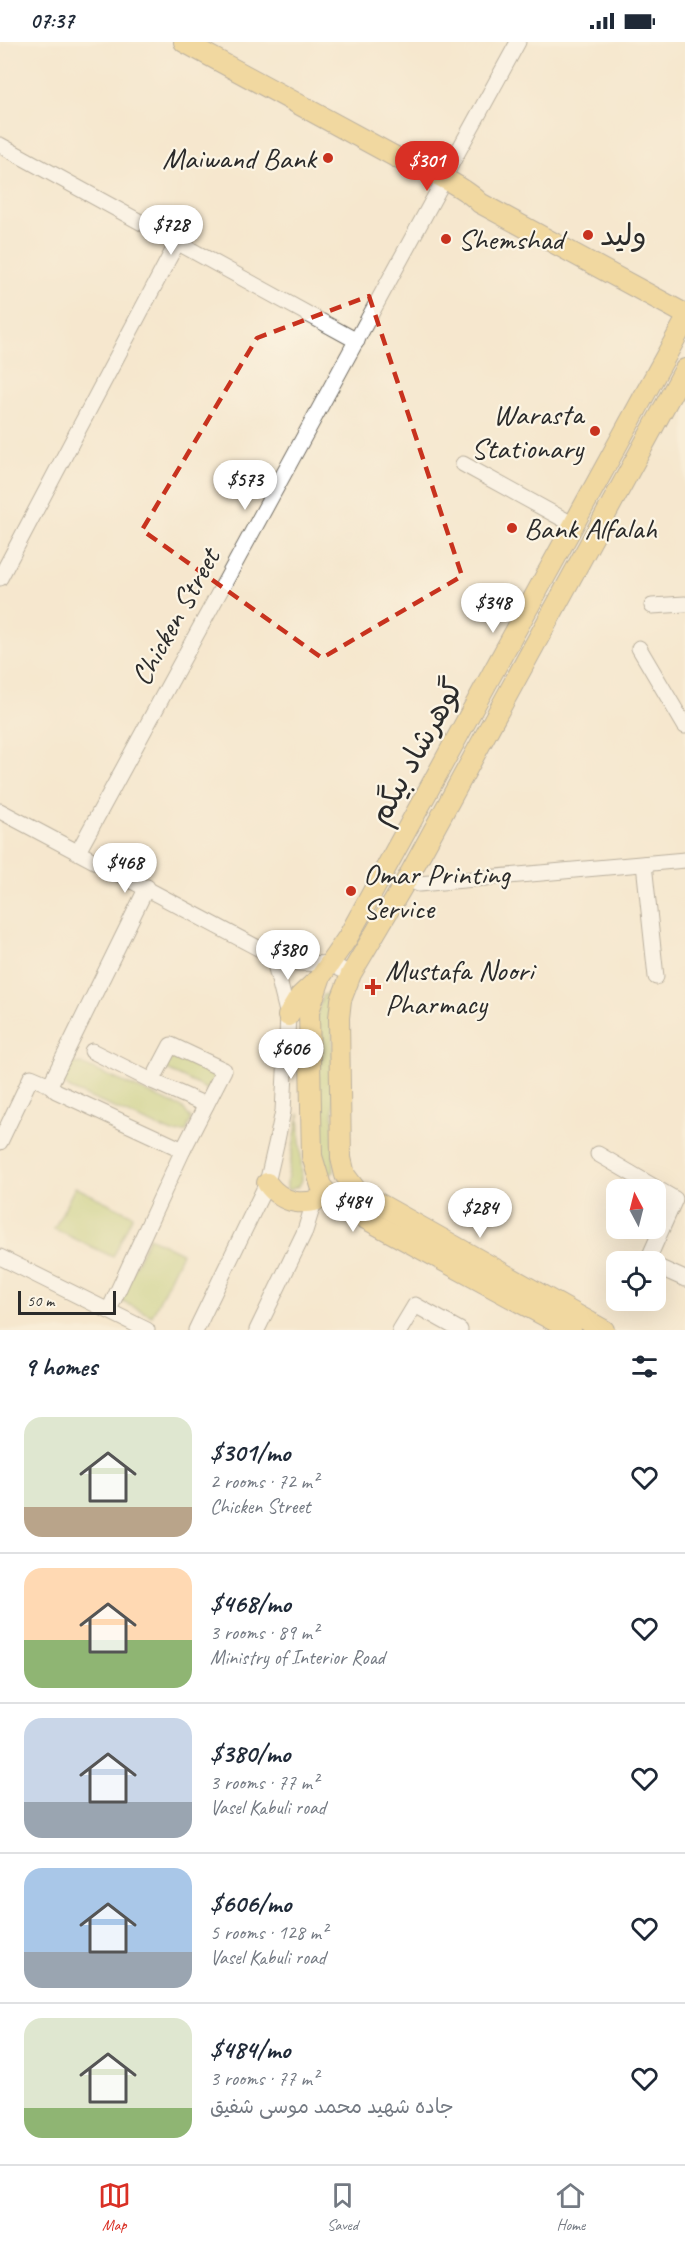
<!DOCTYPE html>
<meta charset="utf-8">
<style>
body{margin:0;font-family:Caveat,"Playpen Sans Arabic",sans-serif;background:#f6f6f7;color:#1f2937;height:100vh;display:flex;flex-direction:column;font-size:22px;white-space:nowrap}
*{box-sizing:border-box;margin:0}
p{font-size:20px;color:#747a83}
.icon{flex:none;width:33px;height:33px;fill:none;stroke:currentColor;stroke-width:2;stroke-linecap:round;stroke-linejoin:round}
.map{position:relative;height:1288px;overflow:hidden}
.panel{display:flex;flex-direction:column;background:#fff;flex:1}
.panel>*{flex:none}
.needle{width:39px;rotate:353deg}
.tools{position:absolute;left:606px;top:1137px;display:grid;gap:12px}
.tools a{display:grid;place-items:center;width:60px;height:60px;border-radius:12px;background:#fff;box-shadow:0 6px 24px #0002;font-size:30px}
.scale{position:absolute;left:18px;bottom:15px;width:98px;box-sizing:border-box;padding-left:6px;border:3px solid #2b2b2b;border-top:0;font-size:16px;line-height:21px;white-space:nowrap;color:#2b2b2b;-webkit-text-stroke:4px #fcf5e5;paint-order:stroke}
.price{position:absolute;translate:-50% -51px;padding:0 14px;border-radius:21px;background:#fff;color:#222;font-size:20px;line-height:39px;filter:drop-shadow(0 2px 3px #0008)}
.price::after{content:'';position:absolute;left:50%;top:36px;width:18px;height:14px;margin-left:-9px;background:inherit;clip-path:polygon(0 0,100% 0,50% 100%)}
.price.active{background:#d93025;color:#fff}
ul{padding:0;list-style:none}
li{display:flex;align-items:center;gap:18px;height:150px;padding:0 24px}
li+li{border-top:2px solid #e0e1e3}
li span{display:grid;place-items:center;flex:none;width:168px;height:120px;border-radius:18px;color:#555}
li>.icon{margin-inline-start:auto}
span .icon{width:72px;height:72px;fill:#fffc;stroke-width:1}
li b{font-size:26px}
h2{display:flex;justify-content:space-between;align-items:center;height:72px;padding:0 24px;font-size:26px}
.status{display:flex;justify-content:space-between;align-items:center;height:42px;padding:0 30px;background:#fff;direction:ltr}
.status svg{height:16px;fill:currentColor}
.tab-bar{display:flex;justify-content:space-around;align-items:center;height:84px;border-top:2px solid #e0e1e3;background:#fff;font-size:16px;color:#747a83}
.tab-bar a{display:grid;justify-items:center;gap:3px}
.tab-bar .active{color:#d93025}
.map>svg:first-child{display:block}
.green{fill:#b7ca6e;stroke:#717a4c;stroke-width:1.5}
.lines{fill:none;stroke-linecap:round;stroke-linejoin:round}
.minor-casing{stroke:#726d64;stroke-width:17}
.major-casing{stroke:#726d64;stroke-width:22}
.minor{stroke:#fff;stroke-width:15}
.major{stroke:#ecc669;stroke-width:20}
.marked{fill:none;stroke:#c8321e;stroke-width:4.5;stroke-dasharray:12 8;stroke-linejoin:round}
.poi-dot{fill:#c8321e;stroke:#fcf5e5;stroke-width:2}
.labels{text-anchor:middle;stroke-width:4.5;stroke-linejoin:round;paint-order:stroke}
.poi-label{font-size:30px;fill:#2b2b2b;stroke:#fcf5e5;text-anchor:start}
.street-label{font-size:30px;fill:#2b2b2b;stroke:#fcf5e5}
</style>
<div class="status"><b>07:37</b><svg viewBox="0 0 49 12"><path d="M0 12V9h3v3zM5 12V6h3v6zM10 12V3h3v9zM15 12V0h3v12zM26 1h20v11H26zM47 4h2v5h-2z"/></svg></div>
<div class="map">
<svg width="685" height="1288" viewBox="0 0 685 1288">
<rect width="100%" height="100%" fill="#fcf5e5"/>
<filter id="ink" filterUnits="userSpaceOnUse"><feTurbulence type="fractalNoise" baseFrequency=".0167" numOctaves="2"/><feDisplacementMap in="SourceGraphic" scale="12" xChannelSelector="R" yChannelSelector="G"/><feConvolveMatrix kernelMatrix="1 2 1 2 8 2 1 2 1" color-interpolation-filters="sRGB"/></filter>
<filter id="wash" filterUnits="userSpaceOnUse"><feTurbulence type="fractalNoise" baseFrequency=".008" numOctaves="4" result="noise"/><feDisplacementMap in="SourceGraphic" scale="24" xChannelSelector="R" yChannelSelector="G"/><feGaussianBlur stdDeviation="1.35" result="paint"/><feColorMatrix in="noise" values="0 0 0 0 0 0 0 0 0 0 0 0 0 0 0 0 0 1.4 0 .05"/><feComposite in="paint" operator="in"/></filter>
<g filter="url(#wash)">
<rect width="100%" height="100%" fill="#f5e7ce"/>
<g class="green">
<polygon points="329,952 332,956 334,1130 328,1133 319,1114 316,975 323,953"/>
<polygon points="174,1012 210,1027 214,1037 208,1048 163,1026"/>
<polygon points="72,1021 81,1022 183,1066 191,1077 186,1090 172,1091 70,1047 63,1041 62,1031"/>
<polygon points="299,1072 302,1138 299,1144 290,1148 287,1147 287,1139"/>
<polygon points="75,1145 133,1173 113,1215 54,1187"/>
<polygon points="149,1195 182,1211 152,1274 119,1258"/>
</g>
</g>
<g filter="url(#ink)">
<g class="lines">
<defs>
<g id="minor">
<polyline points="0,103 357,299"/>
<polyline points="443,137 518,0"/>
<polyline points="463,422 574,483"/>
<polyline points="0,536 178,199"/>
<polyline points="652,564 685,562"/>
<polyline points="639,606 685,684"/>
<polyline points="0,769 273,914 298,921 330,922 351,932"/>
<polyline points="79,808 440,145"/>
<polyline points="644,822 656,935"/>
<polyline points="407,837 419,842 685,818"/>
<polyline points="152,1039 206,1063"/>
<polyline points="50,1043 56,1049 183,1108 224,1028 171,1003 152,1039 92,1009"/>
<polyline points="0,1100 31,1035 50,1043 147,845"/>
<polyline points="598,1112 675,1157 647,1220"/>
<polyline points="0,1215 147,1288"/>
<polyline points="656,1224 685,1237"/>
<polyline points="109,1268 183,1108"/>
<polyline points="196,1288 267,1141 277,1098 283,1069 288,974 273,914"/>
<polyline points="257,1288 305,1189 314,1160"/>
<polyline points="400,1288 415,1263 460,1288"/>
</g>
<g id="major">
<path d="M184 0 416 126C430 126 470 150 480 161L685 272"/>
<polyline points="288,974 300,954 315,940"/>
<path d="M267 1141C284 1164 305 1164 330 1154"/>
<polyline points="571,1288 364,1176 330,1154 321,1144 312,1114 309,969 321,934 348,895 685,279"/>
<polyline points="604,1288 357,1149 345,1133 341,1116 339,976 341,958 351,932 407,837 685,327"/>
</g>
</defs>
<use href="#minor" class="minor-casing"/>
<use href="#major" class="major-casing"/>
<use href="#minor" class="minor"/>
<use href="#major" class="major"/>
</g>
</g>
<path d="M0 0H685V1288H0ZM369 254 462 534 322 616 142 488 257 296Z" fill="#f5e7ce" fill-opacity=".55" fill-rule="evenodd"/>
<path class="marked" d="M369 254 462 534 322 616 142 488 257 296Z"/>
<g class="poi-dot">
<circle cx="328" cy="116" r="6"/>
<circle cx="588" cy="193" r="6"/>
<circle cx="446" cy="197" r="6"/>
<circle cx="595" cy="389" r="6"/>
<circle cx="512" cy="486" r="6"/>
<circle cx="351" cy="849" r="6"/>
<path d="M370 936h6v6h6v6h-6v6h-6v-6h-6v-6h6z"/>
</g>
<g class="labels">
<g class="poi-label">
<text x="316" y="126" text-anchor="end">Maiwand Bank</text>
<text x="600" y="203">ولید</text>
<text x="458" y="207">Shemshad</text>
<text x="583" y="382" text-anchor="end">Warasta<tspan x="583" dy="34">Stationary</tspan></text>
<text x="524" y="496">Bank Alfalah</text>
<text x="363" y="842">Omar Printing<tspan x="363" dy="34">Service</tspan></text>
<text x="385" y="938">Mustafa Noori<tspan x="385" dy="34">Pharmacy</tspan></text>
</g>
<g class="street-label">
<text transform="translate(175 575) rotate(-61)" y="10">Chicken Street</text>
<text transform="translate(416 709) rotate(-61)" y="10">گوهرشاد بیگم</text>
</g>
</g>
</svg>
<div class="tools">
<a><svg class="needle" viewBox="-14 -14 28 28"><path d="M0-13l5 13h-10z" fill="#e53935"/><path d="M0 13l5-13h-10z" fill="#747a83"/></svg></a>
<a><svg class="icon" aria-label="locate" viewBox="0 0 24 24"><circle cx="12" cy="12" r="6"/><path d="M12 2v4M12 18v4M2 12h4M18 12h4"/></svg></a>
</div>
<div class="scale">50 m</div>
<b class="price active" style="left:427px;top:150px">$301</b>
<b class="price" style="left:171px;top:214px">$728</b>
<b class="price" style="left:245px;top:469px">$573</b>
<b class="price" style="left:493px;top:592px">$348</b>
<b class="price" style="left:125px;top:852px">$468</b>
<b class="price" style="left:288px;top:939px">$380</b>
<b class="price" style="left:291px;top:1038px">$606</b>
<b class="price" style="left:353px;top:1191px">$484</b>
<b class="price" style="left:480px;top:1197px">$284</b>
</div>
<section class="panel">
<h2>9 homes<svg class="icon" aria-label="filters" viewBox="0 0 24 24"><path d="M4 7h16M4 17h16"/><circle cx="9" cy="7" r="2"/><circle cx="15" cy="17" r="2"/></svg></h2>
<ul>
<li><span style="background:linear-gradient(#dfe7d0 75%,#b9a48a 0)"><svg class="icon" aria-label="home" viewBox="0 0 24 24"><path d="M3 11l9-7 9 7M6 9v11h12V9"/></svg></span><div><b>$301/mo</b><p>2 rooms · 72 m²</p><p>Chicken Street</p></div><svg class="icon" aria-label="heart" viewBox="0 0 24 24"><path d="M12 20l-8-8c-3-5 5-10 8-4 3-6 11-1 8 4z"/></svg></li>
<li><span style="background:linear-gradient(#ffd9b3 60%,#8fb573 0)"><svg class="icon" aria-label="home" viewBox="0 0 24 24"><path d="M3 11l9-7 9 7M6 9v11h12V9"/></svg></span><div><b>$468/mo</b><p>3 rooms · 89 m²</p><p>Ministry of Interior Road</p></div><svg class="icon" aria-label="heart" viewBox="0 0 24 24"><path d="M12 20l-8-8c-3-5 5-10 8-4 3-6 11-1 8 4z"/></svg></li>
<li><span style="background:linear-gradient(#c9d6e8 70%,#9aa5b1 0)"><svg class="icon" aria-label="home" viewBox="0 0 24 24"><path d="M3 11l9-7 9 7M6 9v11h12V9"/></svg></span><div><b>$380/mo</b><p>3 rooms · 77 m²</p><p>Vasel Kabuli road</p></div><svg class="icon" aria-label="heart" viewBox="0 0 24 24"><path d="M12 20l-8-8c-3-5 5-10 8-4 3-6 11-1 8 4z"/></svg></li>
<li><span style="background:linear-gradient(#a9c7e8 70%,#9aa5b1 0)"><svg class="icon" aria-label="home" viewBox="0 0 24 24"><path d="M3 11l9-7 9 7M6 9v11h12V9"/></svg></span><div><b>$606/mo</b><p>5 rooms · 128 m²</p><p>Vasel Kabuli road</p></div><svg class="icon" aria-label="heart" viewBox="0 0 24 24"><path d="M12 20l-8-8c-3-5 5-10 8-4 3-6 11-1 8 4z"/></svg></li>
<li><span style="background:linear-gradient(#dfe7d0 75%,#8fb573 0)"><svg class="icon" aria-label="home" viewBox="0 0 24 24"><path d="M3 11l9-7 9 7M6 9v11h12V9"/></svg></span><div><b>$484/mo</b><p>3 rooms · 77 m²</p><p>جاده شهید محمد موسی شفیق</p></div><svg class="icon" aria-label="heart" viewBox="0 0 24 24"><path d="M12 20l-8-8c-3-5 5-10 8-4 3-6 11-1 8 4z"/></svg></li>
</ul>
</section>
<nav class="tab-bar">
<a class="active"><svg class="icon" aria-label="map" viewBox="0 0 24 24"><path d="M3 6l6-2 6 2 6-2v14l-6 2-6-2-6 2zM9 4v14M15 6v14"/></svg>Map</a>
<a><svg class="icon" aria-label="saved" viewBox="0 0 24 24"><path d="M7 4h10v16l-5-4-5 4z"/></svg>Saved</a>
<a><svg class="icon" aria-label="home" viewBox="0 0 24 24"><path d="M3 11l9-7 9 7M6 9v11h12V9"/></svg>Home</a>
</nav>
